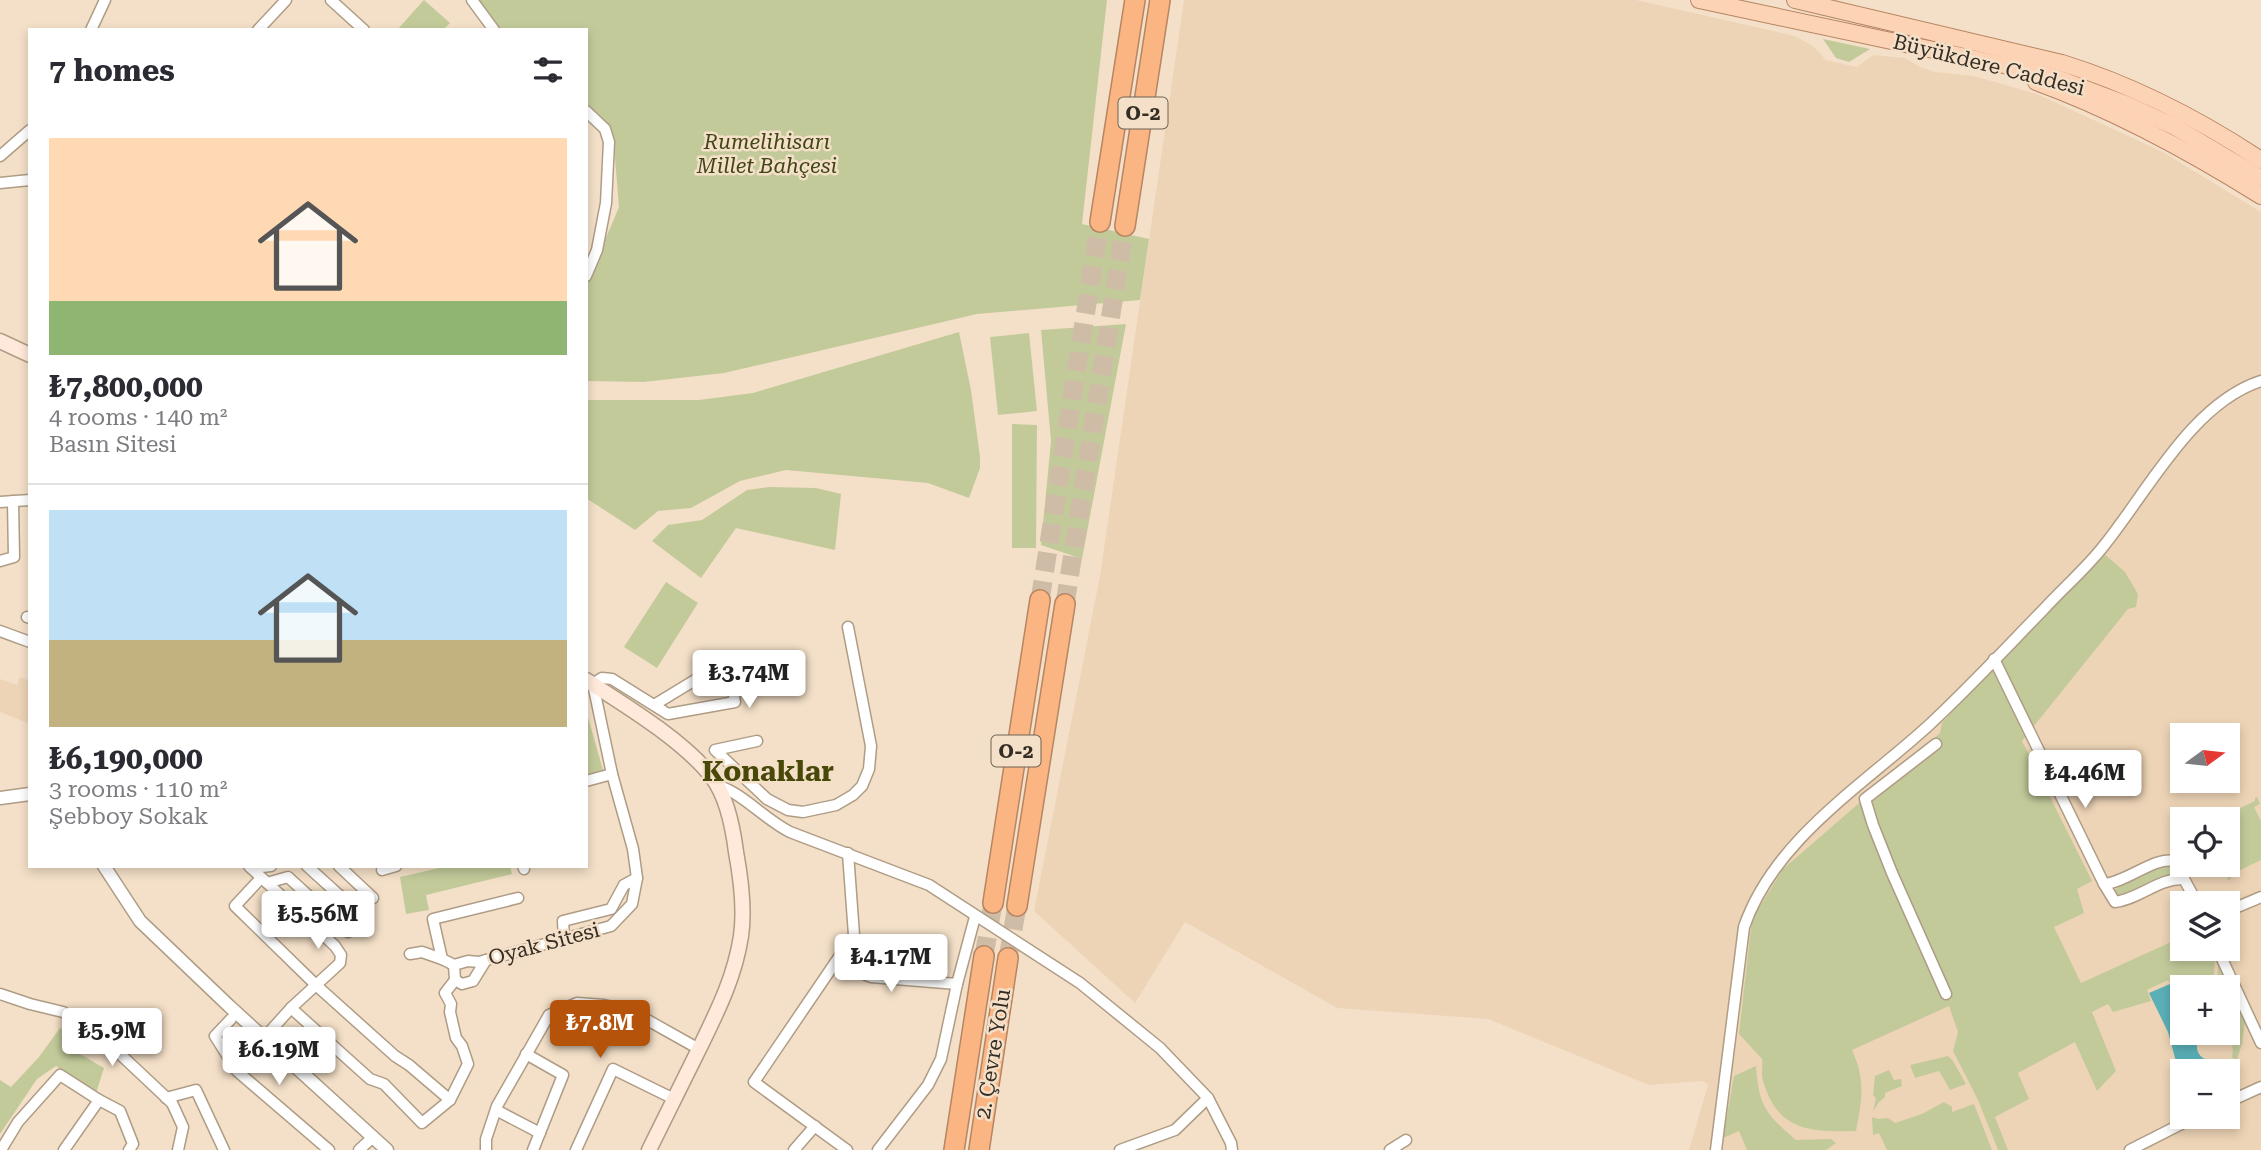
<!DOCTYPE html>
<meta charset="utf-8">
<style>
body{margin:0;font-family:"Roboto Serif",serif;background:#f2f2f3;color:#2b2b33;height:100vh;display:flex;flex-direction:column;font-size:26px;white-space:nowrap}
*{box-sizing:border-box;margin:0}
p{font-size:23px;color:#7c7c81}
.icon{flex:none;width:38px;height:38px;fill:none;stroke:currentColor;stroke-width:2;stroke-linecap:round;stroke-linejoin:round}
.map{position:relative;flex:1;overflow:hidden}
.details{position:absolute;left:28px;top:28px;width:560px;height:840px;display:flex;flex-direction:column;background:#fff;border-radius:0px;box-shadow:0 4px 10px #0003}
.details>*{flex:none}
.needle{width:46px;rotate:75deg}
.controls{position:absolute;left:2170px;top:723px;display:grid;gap:14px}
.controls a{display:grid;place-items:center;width:70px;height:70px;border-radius:0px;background:#fff;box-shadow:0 4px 10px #0003;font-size:35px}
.price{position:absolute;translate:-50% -60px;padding:0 16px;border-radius:7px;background:#fff;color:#222;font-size:23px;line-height:46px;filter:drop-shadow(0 2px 4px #0008)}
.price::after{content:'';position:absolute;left:50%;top:42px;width:21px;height:16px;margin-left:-10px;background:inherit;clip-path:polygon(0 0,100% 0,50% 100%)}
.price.selected{background:#b45309;color:#fff}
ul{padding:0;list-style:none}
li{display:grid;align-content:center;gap:14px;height:371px;padding:0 21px}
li+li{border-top:2px solid #e1e1e2}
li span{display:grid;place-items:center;height:217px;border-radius:0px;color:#555}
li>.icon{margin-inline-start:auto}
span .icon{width:126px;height:126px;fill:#fffc;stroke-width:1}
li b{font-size:30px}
h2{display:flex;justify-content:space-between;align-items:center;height:84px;padding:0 21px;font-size:30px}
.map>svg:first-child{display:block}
.built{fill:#edd4b6;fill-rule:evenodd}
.green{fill:#c3ca9a}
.water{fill:#5bb0b8}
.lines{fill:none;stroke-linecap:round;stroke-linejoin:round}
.motorway-tunnel{stroke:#cebca7;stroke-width:19;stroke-dasharray:19 10;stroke-linecap:butt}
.minor-casing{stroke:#af9c85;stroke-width:13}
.tertiary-casing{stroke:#af9c85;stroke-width:15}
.secondary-casing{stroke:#af9c85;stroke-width:17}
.primary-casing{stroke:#b68562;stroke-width:18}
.motorway-casing{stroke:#b68562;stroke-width:22}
.minor{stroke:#fff;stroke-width:10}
.tertiary{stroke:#fff;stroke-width:12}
.secondary{stroke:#fee9da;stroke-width:14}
.primary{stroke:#fdd3b5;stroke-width:16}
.motorway{stroke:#fbb583;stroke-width:19}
.labels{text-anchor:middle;stroke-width:5;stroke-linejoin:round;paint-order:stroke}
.shield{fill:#f4e0c8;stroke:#6e6355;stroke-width:2}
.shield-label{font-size:19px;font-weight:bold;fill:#352d24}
.street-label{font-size:21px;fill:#352d24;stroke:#f4e0c8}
.park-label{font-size:21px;font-style:italic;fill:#414617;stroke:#f4e0c8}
.district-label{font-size:28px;font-weight:bold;fill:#484808;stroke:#f4e0c8}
</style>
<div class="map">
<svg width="2261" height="1150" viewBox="0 0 2261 1150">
<rect width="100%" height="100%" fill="#f4e0c8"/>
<g class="built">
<path d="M1184 0H1636L1795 36 1814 47 1826 60 1857 67 1873 55 1905 58 1920 67 1935 72 1974 76 2037 94 2161 151 2261 212V1150H1689L1708 1085 1703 1081 1649 1085 1488 1019 1337 1008 1185 922 1135 1003 1034 911 1100 576ZM2182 735H2228V780H2182ZM2182 819H2228V864H2182ZM2182 903H2228V948H2182ZM2182 987H2228V1032H2182ZM2182 1071H2228V1116H2182Z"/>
<polygon points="20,677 30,681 30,724 0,712 0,679 17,685"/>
</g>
<g class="green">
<polygon points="424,0 450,23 443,30 397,30"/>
<polygon points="475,0 1107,0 1082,224 1149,239 1140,300 977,314 724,373 644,382 586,381 586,285 619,207 613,134 609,126 586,107 586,30 497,30"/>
<polygon points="1823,39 1870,49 1849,62 1836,58"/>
<polygon points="1126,324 1082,559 1041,545 1051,441 1041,330"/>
<polygon points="959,332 971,390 980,457 980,468 969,498 928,483 786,470 740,481 691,508 658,511 635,530 586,498 586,400 699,400 753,393"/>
<polygon points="1029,333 1037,411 998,415 990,337"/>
<polygon points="1012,424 1037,425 1036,548 1012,548"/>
<polygon points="769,487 816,488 841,494 835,550 736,528 701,578 652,541 668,525 702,520 747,490"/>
<path d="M2102 552 2125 572 2138 594 2136 607 2128 609 2022 741 2092 881 2077 889 2084 913 2054 927 2081 983 2182 937V948L2209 949 2215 960 2213 987H2182V1005L2168 980 2147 990 2151 1001 2113 1012 2108 1004 2092 1012 2116 1071 2097 1091 2075 1042 2018 1073 2029 1099 1995 1117 2008 1150H1998L1978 1100 1953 1051 1958 1032 1949 1006 1852 1050C1866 1081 1862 1099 1856 1131 1811 1132 1778 1132 1763 1081 1761 1074 1763 1066 1762 1059L1739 1034 1752 919 1783 869 1940 733 1942 723 1988 671Z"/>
<polygon points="666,582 698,603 657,668 624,647"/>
<polygon points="588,717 603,770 586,775 586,718"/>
<polygon points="2257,797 2260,804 2254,807 2261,821 2261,860 2230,875 2231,879 2228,880 2226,872 2231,870 2228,863 2228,819 2217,819 2255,801 2255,798"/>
<polygon points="2166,864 2170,865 2173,873 2125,896 2115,895 2114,891 2118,887"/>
<polygon points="448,866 510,866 512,874 426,895 429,910 406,914 400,877"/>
<path d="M2218 965 2245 1021 2242 1044 2236 1062 2232 1057C2234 1047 2232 1041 2225 1033L2228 1032V987H2217Z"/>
<polygon points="60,1028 77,1040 73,1050 104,1068 96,1093 56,1066 37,1079 0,1134 0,1080 11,1087 39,1057"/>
<polygon points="1948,1056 1953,1061 1966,1084 1950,1090 1939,1071 1915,1078 1910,1065"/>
<path d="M1756 1066C1759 1107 1766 1114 1796 1140L1831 1139 1836 1143 1826 1150H1747L1739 1131 1723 1138 1734 1076Z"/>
<polygon points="1889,1070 1894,1080 1901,1079 1902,1086 1885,1093 1885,1097 1878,1103 1873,1112 1876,1098 1873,1095 1875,1076"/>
<polygon points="1944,1102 1952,1107 1952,1112 1974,1104 1992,1150 1887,1150 1879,1133 1873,1135 1872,1117 1878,1119 1888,1118 1895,1123 1922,1114"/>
</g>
<path class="water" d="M2170 984 2182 1008V1032L2223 1033 2229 1040 2210 1033C2192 1038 2193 1057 2210 1061L2209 1070 2182 1071 2181 1080 2168 1032 2149 993Z"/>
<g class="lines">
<g class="motorway-tunnel">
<polyline points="1040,600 1100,222"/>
<polyline points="1065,604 1125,226"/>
<polyline points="984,956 993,903"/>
<polyline points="1008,958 1017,906"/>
</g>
<defs>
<g id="minor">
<polyline points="331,0 364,30"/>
<polyline points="472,0 494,30"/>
<polyline points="91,30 105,0"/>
<polyline points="258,30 286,0"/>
<polyline points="586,111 605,129 609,142 606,203 597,250 586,276"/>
<polyline points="0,156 30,130"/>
<polyline points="0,183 30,180"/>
<polyline points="0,502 30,500"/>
<polyline points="0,561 14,557 13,501"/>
<polyline points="27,617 30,618"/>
<polyline points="0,631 30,642"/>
<path d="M1994 659 2104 884C2125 883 2156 856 2173 861 2177 862 2179 865 2183 867L2184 879 2197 903"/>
<polyline points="757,741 715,750 767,799 788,810 803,812 836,805 853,795 862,786 869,769 871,746 848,627"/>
<polyline points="1936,744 1865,799 1873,825 1892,873 1946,994"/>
<polyline points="586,781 612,774"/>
<path d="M717 785C744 794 764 819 790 832L929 885 1080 983 1160 1048 1208 1098 1231 1143 1232 1150"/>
<polyline points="249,866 335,946 341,955 340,963 291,1008 265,1037"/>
<polyline points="307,866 360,914"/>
<polyline points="339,866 373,898"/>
<polyline points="523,866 524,869"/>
<polyline points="251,868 271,866"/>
<polyline points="382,870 396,866"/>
<polyline points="261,878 235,906 317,986 395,1056 409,1065 450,1100"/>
<polyline points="267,883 288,877 348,932"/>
<path d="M2104 884 2115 902C2140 899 2158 878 2184 879"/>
<polyline points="2228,911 2261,897"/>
<polyline points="564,938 563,921 611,909 624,885 637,878"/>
<polyline points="2217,948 2261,1043"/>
<polyline points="410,954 422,952 442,959"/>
<polyline points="836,962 871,977 957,984"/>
<polyline points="454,965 442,959 433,919 518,898"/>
<polyline points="455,980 462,984 473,981 486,960"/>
<polyline points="0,994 30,1004 63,1012 93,1031 121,1055 172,1103 183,1127 178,1150"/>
<polyline points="291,1008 370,1079 384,1084 422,1123 450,1100 468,1064 462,1046 456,1038 450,1012 451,1004 445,993 455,980 454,965 468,961 479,962 611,926 632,904 637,878 633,849 612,774 593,684 602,678 612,679 668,714 735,702 728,660 654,705"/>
<polyline points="231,1019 215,1036 237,1071 329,1150"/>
<polyline points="526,1054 563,1075 533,1150"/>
<polyline points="166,1098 196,1090 224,1150"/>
<polyline points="2228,1102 2261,1087"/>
<polyline points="496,1110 540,1133"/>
<polyline points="1,1150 18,1122 60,1075 99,1100"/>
<polyline points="64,1150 99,1100 120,1111 133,1144 129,1150"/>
<polyline points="359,1150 373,1137"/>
<polyline points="486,1150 486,1139 497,1106 549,1015 577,1003 604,1005 633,1012 699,1049"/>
<polyline points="576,1150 613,1069 674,1099"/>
<polyline points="794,1150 815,1126"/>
<polyline points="847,1150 754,1082 854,935 848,853"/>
<polyline points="878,1150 928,1085 941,1059 957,984 975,917"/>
<polyline points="1120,1150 1175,1130 1208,1098"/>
<polyline points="1390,1150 1406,1140"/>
<path d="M1716 1150 1744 927C1774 840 1862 786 1928 726 1968 689 2006 648 2044 609 2064 587 2088 567 2106 543 2149 489 2193 403 2261 381"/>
<polyline points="2130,1150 2197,1116"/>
</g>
<g id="tertiary">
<polyline points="0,798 30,794"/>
<polyline points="104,866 140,921 229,1006 387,1150"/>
</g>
<g id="secondary">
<polyline points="0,341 30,355"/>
<path d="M586 680C625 705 684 741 712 777 727 797 733 828 736 852 741 879 745 909 741 936 735 976 718 1010 701 1045 684 1080 666 1115 649 1150"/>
</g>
<g id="primary">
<polyline points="1699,0 2004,65 2057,78 2128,105 2175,127 2261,178"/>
<path d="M1795 0 2062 63C2133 85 2199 119 2261 160"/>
<path d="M2036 82C2116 111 2189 151 2261 196"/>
</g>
<g id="motorway">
<polyline points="1100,222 1135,0"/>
<polyline points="1125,226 1160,0"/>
<polyline points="993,903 1040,600"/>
<polyline points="1017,906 1065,604"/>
<polyline points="954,1150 984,956"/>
<polyline points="979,1150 1008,958"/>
</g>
</defs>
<use href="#minor" class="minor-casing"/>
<use href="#tertiary" class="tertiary-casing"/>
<use href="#secondary" class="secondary-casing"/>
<use href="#primary" class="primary-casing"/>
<use href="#motorway" class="motorway-casing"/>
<use href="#minor" class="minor"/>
<use href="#tertiary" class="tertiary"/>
<use href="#secondary" class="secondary"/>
<use href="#primary" class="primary"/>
<use href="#motorway" class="motorway"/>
</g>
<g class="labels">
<g class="shield">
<rect x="1118.5" y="97.5" width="49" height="31" rx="5"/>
<rect x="991.5" y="735.5" width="49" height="31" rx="5"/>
</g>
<g class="shield-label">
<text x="1143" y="120">O-2</text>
<text x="1016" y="758">O-2</text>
</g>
<g class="street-label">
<text transform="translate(1989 65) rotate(14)" y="7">Büyükdere Caddesi</text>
<text transform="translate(544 944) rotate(-15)" y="7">Oyak Sitesi</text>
<text transform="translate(993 1054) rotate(-81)" y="7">2. Çevre Yolu</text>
</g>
<g class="park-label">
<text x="767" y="149">Rumelihisarı<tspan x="767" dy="24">Millet Bahçesi</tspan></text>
</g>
<g class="district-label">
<text x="768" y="781">Konaklar</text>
</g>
</g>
</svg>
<div class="controls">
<a><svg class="needle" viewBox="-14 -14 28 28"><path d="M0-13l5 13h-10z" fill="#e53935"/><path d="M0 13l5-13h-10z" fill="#7c7c81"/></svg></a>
<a><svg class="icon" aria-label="locate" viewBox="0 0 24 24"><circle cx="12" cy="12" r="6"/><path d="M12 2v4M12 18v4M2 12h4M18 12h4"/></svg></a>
<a><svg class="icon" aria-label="layers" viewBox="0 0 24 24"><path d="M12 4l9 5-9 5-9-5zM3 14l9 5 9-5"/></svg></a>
<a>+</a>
<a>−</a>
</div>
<b class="price" style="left:749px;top:710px">₺3.74M</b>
<b class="price" style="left:2085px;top:810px">₺4.46M</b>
<b class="price" style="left:318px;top:951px">₺5.56M</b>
<b class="price" style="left:891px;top:994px">₺4.17M</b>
<b class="price selected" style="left:600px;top:1060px">₺7.8M</b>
<b class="price" style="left:112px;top:1068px">₺5.9M</b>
<b class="price" style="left:279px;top:1087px">₺6.19M</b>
<section class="details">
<h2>7 homes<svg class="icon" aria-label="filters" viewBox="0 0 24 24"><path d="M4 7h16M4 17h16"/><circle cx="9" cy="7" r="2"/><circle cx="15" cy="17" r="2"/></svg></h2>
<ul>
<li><span style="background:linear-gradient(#ffd9b3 75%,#8fb573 0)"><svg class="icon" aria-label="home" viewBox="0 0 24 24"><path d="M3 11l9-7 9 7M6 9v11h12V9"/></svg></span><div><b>₺7,800,000</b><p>4 rooms · 140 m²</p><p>Basın Sitesi</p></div></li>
<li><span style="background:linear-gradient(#bfe0f5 60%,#c2b280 0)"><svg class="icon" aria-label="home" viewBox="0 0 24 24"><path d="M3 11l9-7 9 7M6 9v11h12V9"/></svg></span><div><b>₺6,190,000</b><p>3 rooms · 110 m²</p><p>Şebboy Sokak</p></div></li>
</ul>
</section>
</div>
